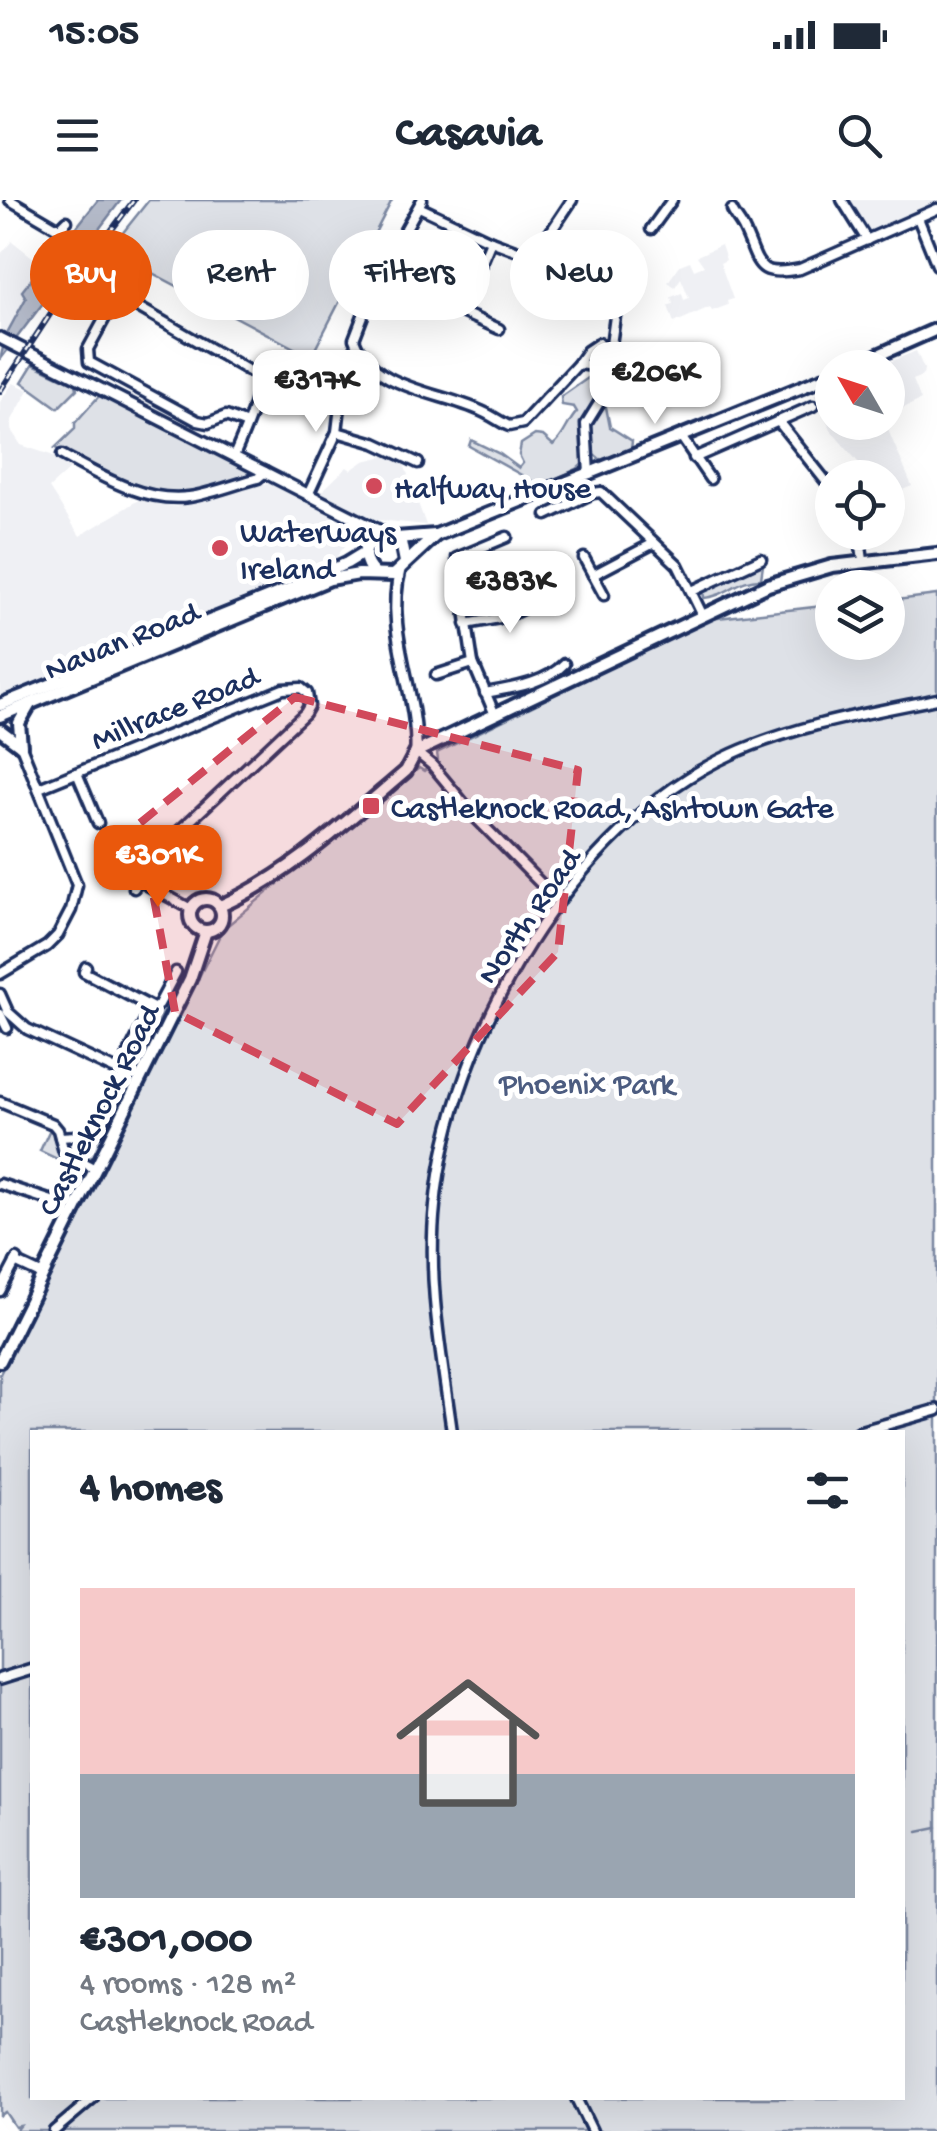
<!DOCTYPE html>
<meta charset="utf-8">
<style>
body{margin:0;font-family:"Gochi Hand",sans-serif;background:#f6f6f7;color:#1f2937;height:100vh;display:flex;flex-direction:column;font-size:38px;white-space:nowrap}
*{box-sizing:border-box;margin:0}
p{font-size:32px;color:#747a83}
.icon{flex:none;width:55px;height:55px;fill:none;stroke:currentColor;stroke-width:2;stroke-linecap:round;stroke-linejoin:round}
.map{position:relative;flex:1;overflow:hidden}
.panel{position:absolute;left:30px;top:1230px;width:875px;height:670px;display:flex;flex-direction:column;background:#fff;border-radius:0px;box-shadow:0 10px 40px #0002}
.panel>*{flex:none}
.banner{position:absolute;left:30px;top:30px;width:878px;height:90px;display:flex;gap:20px}
.needle{width:65px;rotate:309deg}
.buttons{position:absolute;left:815px;top:150px;display:grid;gap:20px}
.buttons a{display:grid;place-items:center;width:90px;height:90px;border-radius:50%;background:#fff;box-shadow:0 10px 40px #0002;font-size:50px}
.price{position:absolute;translate:-50% -85px;padding:0 22px;border-radius:20px;background:#fff;color:#222;font-size:32px;line-height:65px;filter:drop-shadow(0 2px 5px #0008)}
.price::after{content:'';position:absolute;left:50%;top:60px;width:30px;height:22px;margin-left:-15px;background:inherit;clip-path:polygon(0 0,100% 0,50% 100%)}
.price.active{background:#ea580c;color:#fff}
ul{padding:0;list-style:none}
li{display:grid;align-content:center;gap:20px;height:530px;padding:0 50px}
li+li{border-top:2px solid #e0e1e3}
li span{display:grid;place-items:center;height:310px;border-radius:0px;color:#555}
li>.icon{margin-inline-start:auto}
span .icon{width:180px;height:180px;fill:#fffc;stroke-width:1}
li b{font-size:42px}
h2{display:flex;justify-content:space-between;align-items:center;height:120px;padding:0 50px;font-size:42px}
.chip{padding:0 35px;border-radius:45px;background:#fff;box-shadow:0 10px 40px #0002;font-size:35px;line-height:90px}
.chip.active{background:#ea580c;color:#fff}
.status{display:flex;justify-content:space-between;align-items:center;height:70px;padding:0 50px;background:#fff;direction:ltr}
.status svg{height:28px;fill:currentColor}
header{display:flex;justify-content:space-between;align-items:center;height:130px;padding:0 50px;background:#fff;font-size:45px;font-weight:700}
.map>svg:first-child{display:block}
.built{fill:#eff0f4}
.green{fill:#dee1e7;stroke:#7c88a2;stroke-width:2.5;fill-rule:evenodd}
.water{fill:#b5bbca;stroke:#77839f;stroke-width:2.5}
.lines{fill:none;stroke-linecap:round;stroke-linejoin:round}
.stream{stroke:#77839f;stroke-width:2.5}
.minor-casing{stroke:#1b2f5e;stroke-width:15}
.tertiary-casing{stroke:#1b2f5e;stroke-width:16}
.secondary-casing{stroke:#1b2f5e;stroke-width:18}
.minor{stroke:#fff;stroke-width:8}
.tertiary{stroke:#fff;stroke-width:9}
.secondary{stroke:#fff;stroke-width:10}
.rail-casing{stroke:#1b2f5e;stroke-width:6}
.rail{stroke:#fff;stroke-width:2.5;stroke-dasharray:8;stroke-linecap:butt}
.marked{fill:#d1495b;fill-opacity:0.2;stroke:#d1495b;stroke-width:8;stroke-dasharray:20 12;stroke-linejoin:round}
.poi-dot{fill:#d1495b;stroke:#fff;stroke-width:4}
.labels{text-anchor:middle;stroke-width:10;stroke-linejoin:round;paint-order:stroke}
.poi-label{font-size:32px;fill:#1b2f5e;stroke:#fff;text-anchor:start}
.street-label{font-size:32px;fill:#1b2f5e;stroke:#fff}
.park-label{font-size:32px;fill:#4c5c80;stroke:#fff}
</style>
<div class="status"><b>15:05</b><svg viewBox="0 0 49 12"><path d="M0 12V9h3v3zM5 12V6h3v6zM10 12V3h3v9zM15 12V0h3v12zM26 1h20v11H26zM47 4h2v5h-2z"/></svg></div>
<header><svg class="icon" aria-label="menu" viewBox="0 0 24 24"><path d="M4 6h16M4 12h16M4 18h16"/></svg>Casavia<svg class="icon" aria-label="search" viewBox="0 0 24 24"><circle cx="10" cy="10" r="6"/><path d="M15 15l6 6"/></svg></header>
<div class="map">
<svg width="937" height="1931" viewBox="0 0 937 1931">
<rect width="100%" height="100%" fill="#fff"/>
<filter id="ink" filterUnits="userSpaceOnUse"><feTurbulence type="fractalNoise" baseFrequency=".01" numOctaves="2"/><feDisplacementMap in="SourceGraphic" scale="20" xChannelSelector="R" yChannelSelector="G"/><feConvolveMatrix kernelMatrix="1 2 1 2 8 2 1 2 1" color-interpolation-filters="sRGB"/></filter>
<g filter="url(#ink)">
<g class="built">
<polygon points="849,0 937,0 937,5 872,33 867,32"/>
<polygon points="12,41 45,67 25,94 26,98 0,145 0,55"/>
<polygon points="721,45 726,60 720,63 733,99 727,101 728,105 712,111 710,107 674,123 668,106 673,104 671,97 682,93 684,100 689,98 681,78 675,87 668,82 680,65 690,61 694,70 704,66 697,56"/>
<polygon points="916,151 924,169 923,175 913,180 921,200 888,215 888,168 878,167"/>
<polygon points="13,183 29,190 12,220 11,230 21,245 51,255 70,269 49,288 80,336 140,299 176,307 216,294 222,298 228,291 245,290 252,284 272,284 333,315 345,346 334,360 0,497 0,202"/>
<polygon points="832,187 832,222 885,223 912,286 888,296 888,278 871,277 833,233 814,195"/>
<polygon points="385,256 404,264 426,325 378,320 320,293 347,267 351,270 364,261"/>
</g>
<g class="green">
<polygon points="149,0 392,0 311,157 109,50"/>
<polygon points="33,164 76,184 77,189 58,208 22,182"/>
<path d="M588 178 606 207 610 227 632 241 631 250 601 260 594 254 577 269 536 288 534 282 469 246 471 240 500 254 519 268 523 263 519 255 521 244 535 235 543 236 553 245C564 238 567 222 577 212L574 207 562 205 561 197Z"/>
<path d="M100 195 261 272C163 308 143 293 55 248L75 229V223Z"/>
<path d="M763 365 761 379C739 378 725 397 704 398L703 389 753 366Z"/>
<path d="M937 395V1931H16L20 1926 15 1927 5 1912 0 1915V1174L223 729 419 568 424 571 438 560 437 553 709 419 832 405V442H888V401ZM32 1232H902V1898H32Z"/>
<polygon points="163,806 166,807 94,957 90,958 72,951 68,944 70,940 93,942 99,938 125,887 127,868 154,814"/>
<path d="M50 929C62 940 53 949 73 962L72 966 40 951Z"/>
</g>
<polygon class="water" points="98,0 121,0 0,160 6,135 26,98 22,91 42,66 45,67"/>
<g class="lines">
<polyline class="stream" points="918,1631 937,1627"/>
<defs>
<g id="minor">
<polyline points="10,0 56,27 61,27 67,21"/>
<polyline points="842,0 867,40"/>
<polyline points="419,7 491,41 534,57 614,103 616,109 604,195 586,224 589,274"/>
<path d="M732 10C735 17 741 23 744 30 760 63 754 78 800 69L937 9"/>
<polyline points="918,18 937,65"/>
<polyline points="651,29 672,0"/>
<polyline points="491,41 461,112 499,129"/>
<polyline points="534,57 572,0"/>
<polyline points="387,62 422,0"/>
<path d="M371 87 369 100 354 139C372 190 439 191 481 211 491 215 500 222 509 226L523 223 578 164 610 168"/>
<polyline points="578,164 587,151 599,143"/>
<polyline points="778,221 832,289"/>
<polyline points="337,232 375,243 418,263"/>
<polyline points="682,238 710,279"/>
<path d="M62 255C99 275 144 303 189 297 211 294 236 284 258 278L265 272"/>
<path d="M234 256C242 237 263 194 256 175L131 103 124 101 112 105 88 149 89 162 198 221 208 223 226 216 247 224"/>
<polyline points="694,258 813,206"/>
<polyline points="308,295 337,232 343,180"/>
<polyline points="547,315 593,293 601,292 678,365 703,416"/>
<polyline points="859,332 863,360"/>
<polyline points="584,358 604,395"/>
<polyline points="593,375 654,343"/>
<polyline points="692,391 761,359"/>
<polyline points="466,424 505,417 539,401"/>
<polyline points="436,475 473,463"/>
<path d="M485 493C511 488 545 484 564 464"/>
<polyline points="495,515 473,463 457,358 507,337"/>
<polyline points="416,552 432,565 476,618 559,702"/>
<polyline points="77,573 98,623"/>
<polyline points="39,588 283,489 301,488 307,493 309,506 305,513 159,650 134,688"/>
<polyline points="138,680 191,709"/>
<polyline points="86,767 84,772 153,808"/>
<polyline points="0,774 47,746 58,735 71,710 77,685 21,546"/>
<polyline points="0,794 8,812 27,829 122,873"/>
<polyline points="0,814 7,828"/>
<polyline points="0,902 53,924 58,930 64,952 95,969"/>
<polyline points="60,937 92,935 98,930 120,888 124,863 148,815 159,804 176,772"/>
<polyline points="0,984 55,1002 73,970"/>
<polyline points="15,1062 43,1075"/>
<polyline points="0,1091 17,1059"/>
<path d="M452 1232C442 1158 427 1081 435 1006 451 837 573 626 732 554 796 525 869 513 937 499"/>
<polyline points="576,1898 592,1931"/>
<polyline points="54,1931 93,1898"/>
</g>
<g id="tertiary">
<polyline points="0,138 388,335"/>
<polyline points="354,321 366,348"/>
<path d="M400 370C384 432 418 491 416 552"/>
<polyline points="859,1232 937,1210"/>
<polyline points="0,1479 32,1469"/>
</g>
<g id="secondary">
<polyline points="849,168 937,129"/>
<polyline points="396,338 436,335"/>
<path d="M374 373C352 352 376 324 401 342L405 362"/>
<polyline points="0,505 284,391 347,363 365,352"/>
<polyline points="0,516 330,379 359,374 393,375 436,335 832,175"/>
<polyline points="0,530 20,545"/>
<polyline points="21,546 19,523 30,504"/>
<circle cx="206" cy="715" r="16"/>
<path d="M220 706C290 675 348 620 406 571L416 552 768 385 832 366 937 354"/>
<polyline points="0,1161 190,779 206,731"/>
</g>
</defs>
<use href="#minor" class="minor-casing"/>
<use href="#tertiary" class="tertiary-casing"/>
<use href="#secondary" class="secondary-casing"/>
<use href="#minor" class="minor"/>
<use href="#tertiary" class="tertiary"/>
<use href="#secondary" class="secondary"/>
<defs>
<polyline id="rail" points="0,191 60,99 134,0"/>
</defs>
<use href="#rail" class="rail-casing"/>
<use href="#rail" class="rail"/>
</g>
</g>
<path class="marked" d="M295 497 578 570 558 752 397 924 175 812 140 623Z"/>
<g class="poi-dot">
<circle cx="374" cy="286" r="10"/>
<circle cx="220" cy="348" r="10"/>
<rect x="361" y="596" width="20" height="20" rx="5"/>
</g>
<g class="labels">
<g class="poi-label">
<text x="394" y="297">Halfway House</text>
<text x="240" y="341">Waterways<tspan x="240" dy="37">Ireland</tspan></text>
<text x="391" y="617">Castleknock Road, Ashtown Gate</text>
</g>
<g class="street-label">
<text transform="translate(121 439) rotate(-22)" y="11">Navan Road</text>
<text transform="translate(174 506) rotate(-22)" y="11">Millrace Road</text>
<text transform="translate(527 715) rotate(-55)" y="11">North Road</text>
<text transform="translate(97 909) rotate(-63)" y="11">Castleknock Road</text>
</g>
<g class="park-label">
<text x="587" y="893">Phoenix Park</text>
</g>
</g>
</svg>
<div class="buttons">
<a><svg class="needle" viewBox="-14 -14 28 28"><path d="M0-13l5 13h-10z" fill="#e53935"/><path d="M0 13l5-13h-10z" fill="#747a83"/></svg></a>
<a><svg class="icon" aria-label="locate" viewBox="0 0 24 24"><circle cx="12" cy="12" r="6"/><path d="M12 2v4M12 18v4M2 12h4M18 12h4"/></svg></a>
<a><svg class="icon" aria-label="layers" viewBox="0 0 24 24"><path d="M12 4l9 5-9 5-9-5zM3 14l9 5 9-5"/></svg></a>
</div>
<b class="price" style="left:655px;top:227px">€206K</b>
<b class="price" style="left:316px;top:235px">€317K</b>
<b class="price" style="left:510px;top:436px">€383K</b>
<b class="price active" style="left:158px;top:710px">€301K</b>
<div class="banner">
<a class="chip active">Buy</a>
<a class="chip">Rent</a>
<a class="chip">Filters</a>
<a class="chip">New</a>
</div>
<section class="panel">
<h2>4 homes<svg class="icon" aria-label="filters" viewBox="0 0 24 24"><path d="M4 7h16M4 17h16"/><circle cx="9" cy="7" r="2"/><circle cx="15" cy="17" r="2"/></svg></h2>
<ul>
<li><span style="background:linear-gradient(#f6c9c9 60%,#9aa5b1 0)"><svg class="icon" aria-label="home" viewBox="0 0 24 24"><path d="M3 11l9-7 9 7M6 9v11h12V9"/></svg></span><div><b>€301,000</b><p>4 rooms · 128 m²</p><p>Castleknock Road</p></div></li>
</ul>
</section>
</div>
